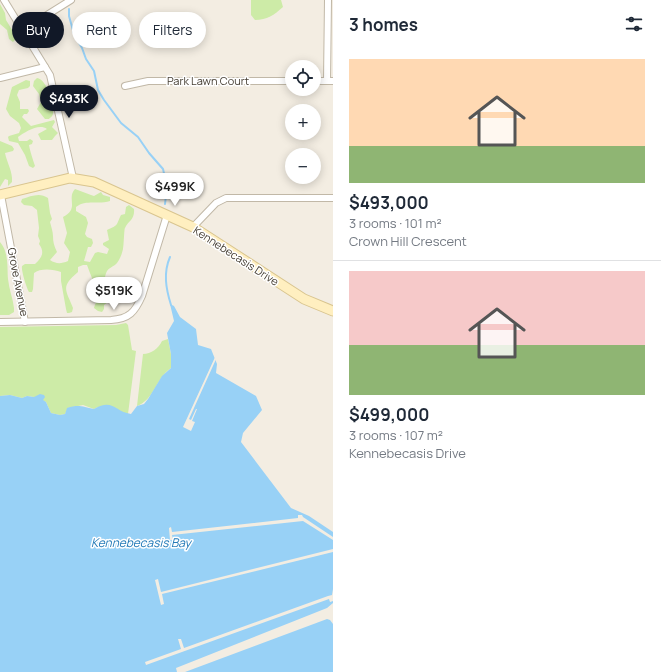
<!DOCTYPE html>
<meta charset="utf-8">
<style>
body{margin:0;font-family:Manrope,sans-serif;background:#f2f2f3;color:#1f2937;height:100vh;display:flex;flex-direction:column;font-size:15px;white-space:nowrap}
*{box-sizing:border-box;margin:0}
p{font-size:13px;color:#747a83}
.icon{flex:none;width:22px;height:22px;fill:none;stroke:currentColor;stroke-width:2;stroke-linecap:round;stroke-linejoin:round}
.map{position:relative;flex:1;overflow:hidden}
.sheet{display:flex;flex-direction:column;background:#fff;width:328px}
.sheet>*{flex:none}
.hud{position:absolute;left:12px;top:12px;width:261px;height:36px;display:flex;gap:8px}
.fabs{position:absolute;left:285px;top:60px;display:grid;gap:8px}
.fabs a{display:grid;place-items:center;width:36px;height:36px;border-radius:50%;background:#fff;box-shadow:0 2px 10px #0003;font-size:20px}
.price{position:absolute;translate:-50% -34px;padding:0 9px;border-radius:14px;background:#fff;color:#222;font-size:13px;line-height:26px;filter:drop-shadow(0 1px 2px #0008)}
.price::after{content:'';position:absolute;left:50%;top:24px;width:12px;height:9px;margin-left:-6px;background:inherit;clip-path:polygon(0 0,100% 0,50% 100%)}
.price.on{background:#111827;color:#fff}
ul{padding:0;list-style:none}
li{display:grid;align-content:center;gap:8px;height:212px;padding:0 16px}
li+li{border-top:1px solid #e0e1e3}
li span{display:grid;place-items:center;height:124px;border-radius:0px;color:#555}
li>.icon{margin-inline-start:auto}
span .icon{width:72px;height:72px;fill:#fffc;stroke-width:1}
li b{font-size:17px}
h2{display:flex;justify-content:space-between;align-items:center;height:48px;padding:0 16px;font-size:17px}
.chip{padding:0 14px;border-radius:18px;background:#fff;box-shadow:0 2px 10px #0003;font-size:14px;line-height:36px}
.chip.on{background:#111827;color:#fff}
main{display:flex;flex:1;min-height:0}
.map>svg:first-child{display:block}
.green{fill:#cdeba7}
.water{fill:#98d1f6}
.pier{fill:#f3ede2}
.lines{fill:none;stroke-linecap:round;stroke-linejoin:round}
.stream{stroke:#98d1f6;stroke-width:2}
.street-casing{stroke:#c1b8a7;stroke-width:8}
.secondary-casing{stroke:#d9c58f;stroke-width:11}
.street{stroke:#fff;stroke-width:6}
.secondary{stroke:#ffefc0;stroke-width:9}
.labels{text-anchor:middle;stroke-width:3;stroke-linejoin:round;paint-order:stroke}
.street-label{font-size:11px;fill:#443d32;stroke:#fff}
.water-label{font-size:12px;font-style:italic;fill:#247bb8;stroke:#fff}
</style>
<main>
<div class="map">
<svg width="333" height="672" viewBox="0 0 333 672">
<rect width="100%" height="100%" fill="#f3ede2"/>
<g class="green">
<path d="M251 0H281L283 7C274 15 267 20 255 20L251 15Z"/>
<polygon points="0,4 5,13 6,20 17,38 13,42 9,39 7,30 0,24"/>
<path d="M37 78C47 79 55 106 53 114 52 117 51 117 49 119H45L37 109 41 102 39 94 33 86 34 81Z"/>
<path d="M26 80 30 81V86L28 88 19 90 17 95 20 102V109H28L29 111 27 114H24L22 117 31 126 54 120 55 122 52 127 58 133 55 136 52 140H41L38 134 47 129C39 123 25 132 18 137L19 141H27L30 139 33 141 32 144 29 145C30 151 33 160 35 166L33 168 29 166 25 155 18 143 9 141 8 137 9 136 19 133 21 128 19 123 10 116 6 109 12 87Z"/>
<path d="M0 141 12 146 14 149 13 151 5 153C7 163 13 172 12 182L8 186V180L5 179 0 187Z"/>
<path d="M75 189 91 195 94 196 101 192 103 195 110 197V201C99 205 86 199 76 207V211L86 217 88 223 85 234 87 237 92 239 93 243 91 247H88L84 261 90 262 95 253 98 252 107 254 109 249 103 245V243L109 240 107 230C119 225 116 225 121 215L125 214 126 207 129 205 134 209C135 220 128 221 125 228 124 229 124 245 123 249 122 254 119 262 115 265 112 267 109 268 107 271 103 278 105 291 109 297L108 302 104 305V309L102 312 98 311 94 308C95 304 98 299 98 295 98 293 88 268 87 265H83L78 267V272C60 287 66 290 73 308L72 312 69 313H67L66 309 61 281V272C53 269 40 268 34 273L33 289 32 292H29C27 289 21 271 22 266L25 264H35C42 258 45 252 39 244L40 241 38 236 39 228 37 210 32 206 24 205 21 202 22 199C31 196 40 192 48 198L50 213 52 219 50 222C51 226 53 232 53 236 53 242 54 246 57 252L50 260C56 264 61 264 68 261L70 252 64 243 67 233 63 217C80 208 66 199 75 189Z"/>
<path d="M0 242C9 252 7 268 8 279 9 289 13 299 14 308V312L9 315H0Z"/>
<polygon points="126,323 128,325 132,350 136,351 128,414 98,407 94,409 83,405 68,408 65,414 60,415 51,413 46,402 34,397 27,396 22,398 10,395 0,396 0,327 116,325"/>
<path d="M168 339 171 354V368C156 378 154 400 137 406L143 354C151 354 159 348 162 341Z"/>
</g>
<g class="water">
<path d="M170 304 174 306 180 317 196 329 198 345 211 349 217 364 216 373 256 396 262 410 243 433 241 442 291 508 309 516 333 532V603L327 608 176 668 177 672H0V396L10 395 22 398 27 396 34 397 40 394 44 395 45 397 43 400 46 402 51 413 60 415 65 414 67 408C79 404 83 407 94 409 113 398 115 412 131 414L137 406 144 404 148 399 162 376 171 368V354L167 333 174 321Z"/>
<polygon points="327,619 330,620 333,624 333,672 185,672"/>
</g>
<g class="pier">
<polygon points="216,355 217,357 189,419 191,420 196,409 197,409 192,421 195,422 191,431 183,427"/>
<polygon points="298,515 302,515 303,517 333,537 333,540 303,521 172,535 173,540 170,540 169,528 171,527 172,532 298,518"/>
<polygon points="333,549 333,552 162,594 164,604 161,605 155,580 158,579 161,592"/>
<polygon points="333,589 333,601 330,602 329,599 146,665 145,662 181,649 178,639 181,639 184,648 328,596 332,595"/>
</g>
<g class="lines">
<g class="stream">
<polyline points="69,9 69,16 74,34 82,48 86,59 94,71 98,90 104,100 121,123 138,137 149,153 163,169 167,187 165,204"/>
<path d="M170 257C163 273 166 289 171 305"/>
</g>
<defs>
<g id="street">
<polyline points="4,0 50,75 73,178"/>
<polyline points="23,30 71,0"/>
<polyline points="0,78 45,67"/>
<polyline points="314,81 333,81"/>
<polyline points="327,81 328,0"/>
<polyline points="125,86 148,81 292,81"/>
<polyline points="1,195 25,322"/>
<polyline points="193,227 216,203 226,198 333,198"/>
<path d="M0 322 111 320C129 319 135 312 142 296L167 215"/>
</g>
<polyline id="secondary" points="0,195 70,178 94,182 193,227 304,299 333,311"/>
</defs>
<use href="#street" class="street-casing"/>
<use href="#secondary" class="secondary-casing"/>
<use href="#street" class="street"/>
<use href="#secondary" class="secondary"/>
</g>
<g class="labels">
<g class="street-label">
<text x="208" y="85">Park Lawn Court</text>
<text transform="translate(236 256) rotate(33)" y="4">Kennebecasis Drive</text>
<text transform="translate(18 282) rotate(79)" y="4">Grove Avenue</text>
</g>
<g class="water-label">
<text x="141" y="547">Kennebecasis Bay</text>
</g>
</g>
</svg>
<div class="fabs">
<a><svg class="icon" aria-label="locate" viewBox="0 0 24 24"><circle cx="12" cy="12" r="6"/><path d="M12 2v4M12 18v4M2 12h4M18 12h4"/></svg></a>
<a>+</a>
<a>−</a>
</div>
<b class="price on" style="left:69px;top:119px">$493K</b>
<b class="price" style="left:175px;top:207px">$499K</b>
<b class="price" style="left:114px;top:311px">$519K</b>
<div class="hud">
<a class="chip on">Buy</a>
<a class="chip">Rent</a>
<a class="chip">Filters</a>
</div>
</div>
<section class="sheet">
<h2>3 homes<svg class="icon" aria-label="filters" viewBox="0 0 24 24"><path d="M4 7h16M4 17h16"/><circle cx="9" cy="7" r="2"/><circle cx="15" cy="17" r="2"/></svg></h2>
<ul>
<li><span style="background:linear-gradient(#ffd9b3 70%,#8fb573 0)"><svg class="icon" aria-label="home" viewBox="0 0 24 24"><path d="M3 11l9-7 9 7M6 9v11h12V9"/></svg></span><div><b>$493,000</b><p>3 rooms · 101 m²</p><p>Crown Hill Crescent</p></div></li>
<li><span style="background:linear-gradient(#f6c9c9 60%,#8fb573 0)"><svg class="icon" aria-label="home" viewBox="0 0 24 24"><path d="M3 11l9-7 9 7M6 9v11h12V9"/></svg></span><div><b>$499,000</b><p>3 rooms · 107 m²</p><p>Kennebecasis Drive</p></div></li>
</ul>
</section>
</main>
